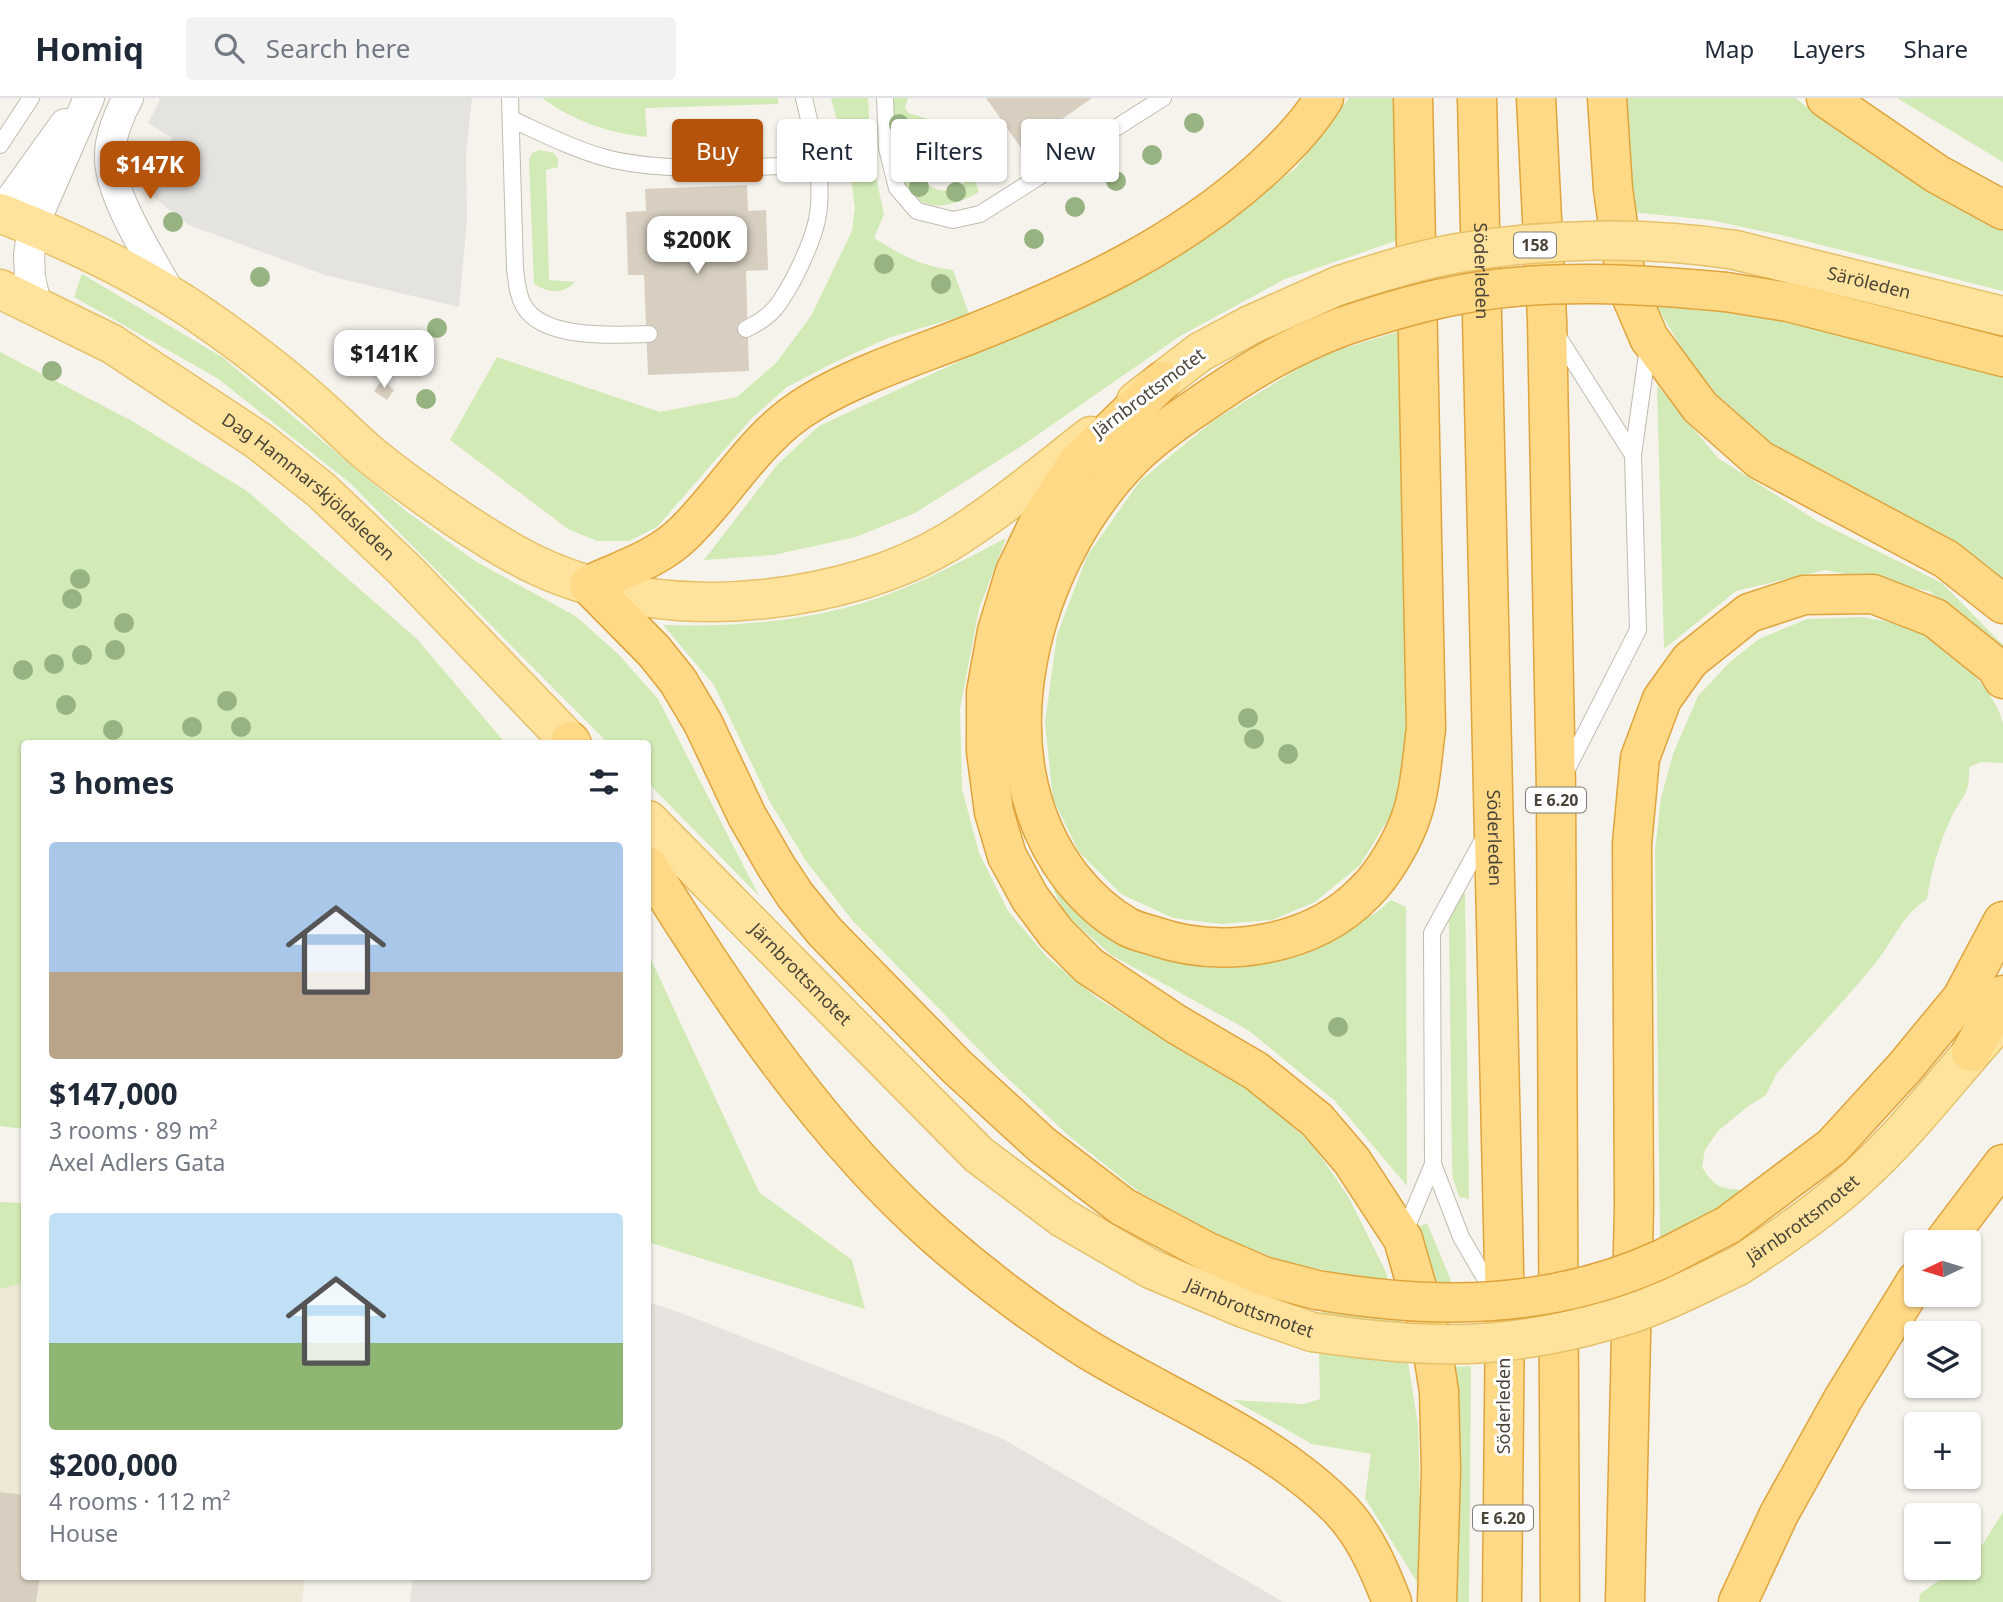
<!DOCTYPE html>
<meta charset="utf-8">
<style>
body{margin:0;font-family:"Noto Sans",sans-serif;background:#f2f2f3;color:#1f2937;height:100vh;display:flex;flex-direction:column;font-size:26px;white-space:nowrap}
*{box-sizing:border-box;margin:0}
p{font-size:23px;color:#747a83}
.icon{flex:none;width:38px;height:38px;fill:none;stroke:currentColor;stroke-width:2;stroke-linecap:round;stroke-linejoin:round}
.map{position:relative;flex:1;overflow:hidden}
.drawer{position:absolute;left:21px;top:642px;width:630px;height:840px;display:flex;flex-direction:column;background:#fff;border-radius:7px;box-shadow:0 2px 5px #0004}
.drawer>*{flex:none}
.hud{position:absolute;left:672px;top:21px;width:665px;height:63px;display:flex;gap:14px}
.needle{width:46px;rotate:266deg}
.controls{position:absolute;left:1904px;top:1132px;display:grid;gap:14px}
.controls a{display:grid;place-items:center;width:77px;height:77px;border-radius:7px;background:#fff;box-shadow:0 2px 5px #0004;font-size:35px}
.price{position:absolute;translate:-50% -60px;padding:0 16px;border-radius:14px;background:#fff;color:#222;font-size:23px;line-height:46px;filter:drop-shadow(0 2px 4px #0008)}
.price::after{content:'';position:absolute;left:50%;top:42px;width:21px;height:16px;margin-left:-10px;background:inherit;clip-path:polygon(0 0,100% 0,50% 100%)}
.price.selected{background:#b45309;color:#fff}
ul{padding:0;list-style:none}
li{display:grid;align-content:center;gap:14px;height:371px;padding:0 28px}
li span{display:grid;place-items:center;height:217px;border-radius:7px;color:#555}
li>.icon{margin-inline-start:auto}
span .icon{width:126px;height:126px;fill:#fffc;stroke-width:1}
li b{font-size:30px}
h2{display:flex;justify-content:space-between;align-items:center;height:84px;padding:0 28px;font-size:30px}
.chip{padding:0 24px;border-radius:7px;background:#fff;box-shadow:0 2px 5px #0004;font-size:24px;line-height:63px}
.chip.selected{background:#b45309;color:#fff}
header{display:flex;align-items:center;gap:42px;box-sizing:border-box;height:98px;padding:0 35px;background:#fff;border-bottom:2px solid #e0e1e3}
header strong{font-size:33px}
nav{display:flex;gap:38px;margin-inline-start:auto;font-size:24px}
.search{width:490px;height:63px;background:#f2f2f3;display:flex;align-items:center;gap:18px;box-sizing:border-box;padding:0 24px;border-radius:7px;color:#747a83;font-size:26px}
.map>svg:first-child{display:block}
.industrial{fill:#e6e2dd}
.education{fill:#efe8d6}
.green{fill:#d2eab5}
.parking{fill:#e5e3e0}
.building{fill:#d8cfc1}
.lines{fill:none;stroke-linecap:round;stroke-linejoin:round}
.service-casing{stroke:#c2bbae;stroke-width:18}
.minor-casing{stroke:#c2bbae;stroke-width:32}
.primary-casing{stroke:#e6c16a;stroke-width:41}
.trunk-casing{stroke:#e0a43c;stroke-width:41}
.service{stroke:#fff;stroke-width:16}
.minor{stroke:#fff;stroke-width:30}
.primary{stroke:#ffe39c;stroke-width:38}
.trunk{stroke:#ffd985;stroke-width:38}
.primary-bridge-casing{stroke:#e6c16a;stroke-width:41;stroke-linecap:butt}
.trunk-bridge-casing{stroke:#e0a43c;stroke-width:41;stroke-linecap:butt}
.primary-bridge{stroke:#ffe39c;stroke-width:38}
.trunk-bridge{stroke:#ffd985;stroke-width:38}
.tree{fill:#97b381}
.labels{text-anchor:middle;stroke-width:6;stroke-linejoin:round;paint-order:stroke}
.shield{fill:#fff;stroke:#817c74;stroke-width:2}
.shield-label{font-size:16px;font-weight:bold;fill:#4b4439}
.street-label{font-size:18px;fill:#4b4439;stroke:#fff}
</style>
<header>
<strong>Homiq</strong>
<div class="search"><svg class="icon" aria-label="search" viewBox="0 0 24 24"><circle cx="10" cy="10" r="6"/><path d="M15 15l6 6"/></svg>Search here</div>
<nav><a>Map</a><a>Layers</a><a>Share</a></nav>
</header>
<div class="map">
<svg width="2003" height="1504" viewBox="0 0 2003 1504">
<rect width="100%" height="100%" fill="#f6f3ec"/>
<polygon class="industrial" points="648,1204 684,1216 1003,1341 1283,1504 410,1504 413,1479 648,1479"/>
<polygon class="education" points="24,1185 24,1479 305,1479 302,1504 0,1504 0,1191"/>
<g class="green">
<path d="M542 0H778V6L645 10 647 39C611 36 571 22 542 0Z"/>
<path d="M831 0H868L871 57 884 116 874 140C899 156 923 169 953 172L969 216 888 240 835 264 787 289 752 320 657 429 629 443H597L568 431 450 342 497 259 660 314 737 299 776 265 811 218 852 133 855 110 850 71Z"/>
<path d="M888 0H908L905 10 909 15 936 24 944 34C937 39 927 45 923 52 911 70 928 97 949 92 958 90 966 83 973 79L979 94C954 108 926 117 906 90 902 84 896 78 895 71 890 49 891 23 888 0Z"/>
<polygon points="1349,0 1400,0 1404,140 1285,181 1180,238 1020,349 915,415 856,439 773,457 704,462 777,367 819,328 1129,185 1231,119 1296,70"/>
<polygon points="1620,0 1795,0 1856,45 1976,119 2003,133 2003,193 1790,139 1710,122 1621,113"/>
<polygon points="1897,0 2003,0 2003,64"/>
<path d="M540 52 554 55 558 61V69L546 72 549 182 575 184C563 197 548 195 534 186L529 62 532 55Z"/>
<polygon points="82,176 222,259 406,413 475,463 577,519 619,557 658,601 759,798 648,685 648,646 609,646 350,385 217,280 74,199"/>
<polygon points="1651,198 1754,212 2003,275 2003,484 1762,342 1702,285"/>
<polygon points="1403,232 1409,674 1389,720 1360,767 1315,804 1272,822 1221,826 1173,820 1121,796 1079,754 1053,701 1045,625 1057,537 1087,458 1140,383 1213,323 1319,258"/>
<polygon points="0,254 132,323 247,393 417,541 506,646 24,646 24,1031 0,1028"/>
<polygon points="1657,287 1718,360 1817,423 1942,485 2003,547 2003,552 1929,493 1825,472 1736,493 1664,551"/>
<path d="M1006 440 979 511 960 611 962 691 979 755 1008 813 1047 859 1097 900 1261 1000 1312 1046 1348 1098 1385 1172 1402 1226 1418 1327 1422 1492 1365 1400 1371 1356 1312 1346 1233 1302 1304 1306 1320 1301 1319 1257 1325 1172 1285 1165 1217 1136 1139 1094 1069 1038 999 972 853 823 806 763 770 704 714 587 663 527C733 529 802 524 869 503 917 488 962 463 1006 440Z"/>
<path d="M1862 519C1876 522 1891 523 1905 528 1940 540 1996 589 2003 626 2003 638 2003 653 2003 665L1981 664 1969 669C1970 698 1962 697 1951 720 1939 746 1931 773 1927 801 1903 816 1894 841 1877 863 1846 902 1810 938 1777 975L1766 997 1747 1009 1718 1033 1705 1052 1702 1069C1715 1091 1723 1091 1747 1092L1695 1127 1660 1142 1655 752 1661 700 1673 656 1698 598 1730 564 1759 541 1807 521Z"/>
<polygon points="1045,773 1083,821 1154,856 1227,870 1300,858 1377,814 1391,802 1406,809 1407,1088 1335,1003 1248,932 1111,857 1065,816"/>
<polygon points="1461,795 1465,795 1469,1101 1459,1099 1453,1080 1452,1068 1449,824 1450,815"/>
<polygon points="648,855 759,1094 852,1162 865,1211 648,1144"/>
<polygon points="0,1104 24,1105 24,1185 0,1191"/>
<polygon points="1427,1125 1452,1185 1427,1186 1415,1130"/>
<polygon points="1471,1268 1469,1504 1452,1504 1451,1269"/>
<polygon points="2003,1414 2003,1504 1919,1504 1920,1496 1956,1470 1969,1470 1969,1459 1983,1446"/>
</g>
<polygon class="parking" points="158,0 472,0 466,55 467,122 459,209 325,177 189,127 151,97 172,40 148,25 160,2"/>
<g class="building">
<polygon points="986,0 1092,0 1021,50"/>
<polygon points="747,87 748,113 766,112 768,172 746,173 749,273 648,277 644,177 628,177 626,114 646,113 645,91"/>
<polygon points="382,282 394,292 387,302 374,293"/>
<polygon points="0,1394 24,1397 24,1479 40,1479 36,1504 0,1504"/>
</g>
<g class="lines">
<defs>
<g id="service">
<path d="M510 0 515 171C517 184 517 197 524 208 543 242 616 237 649 236"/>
<polyline points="885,0 887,50 897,90 917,113 953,122 980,116 1163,0"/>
<path d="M511 21C542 35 573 51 606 60 666 76 753 68 817 67"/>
<polyline points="0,47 31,0"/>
<path d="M746 231C773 218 779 207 793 182 803 163 812 144 817 122 825 83 813 39 804 0"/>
<polyline points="1557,237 1633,357 1638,532 1565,675"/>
<polyline points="1633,357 1648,249"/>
<polyline points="1485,738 1432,835 1433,1066 1461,1139 1496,1199"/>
<polyline points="1403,1138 1433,1066"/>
</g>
<g id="minor">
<path d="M128 0C119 16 110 39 110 57 108 97 154 165 173 201"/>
<polyline points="1,115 65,26"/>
<polyline points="36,207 30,179 29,157 33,128 89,0"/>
</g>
<g id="primary">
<path d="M0 115C68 142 135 173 196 214 237 242 278 273 315 306 332 321 349 338 366 353 393 376 423 397 452 417 479 435 508 454 538 468 609 501 689 509 765 501 828 494 896 476 950 443 1000 412 1045 374 1091 338"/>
<path id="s1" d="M1735 152 2003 218"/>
<path id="s2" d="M0 191 112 246 259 343 321 392 405 472 572 646"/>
<polyline points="1136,303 1200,254 1250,227 1340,187"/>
<path id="s3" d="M648 722 979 1057 1063 1120 1151 1171 1246 1211 1312 1234"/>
<path id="s4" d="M1738 1168C1780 1141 1821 1113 1858 1079 1908 1034 1949 979 1994 929"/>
</g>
<g id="trunk">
<path id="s5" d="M1477 0 1505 1214 1502 1504"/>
<polyline points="1536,0 1547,222 1556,693 1560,1504"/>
<polyline points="1607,0 1613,91 1623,162 1631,198 1649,240 1700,309 1760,362 1946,461 2003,506"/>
<polyline points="1826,0 1937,76 2003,112"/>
<polyline points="1726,194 1788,204 2003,259"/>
<path d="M1344 228C1288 249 1249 273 1200 307 1176 323 1152 340 1132 360 1031 463 976 655 1071 779 1086 798 1105 816 1126 828 1134 833 1145 835 1154 838 1224 862 1313 848 1365 794 1384 776 1404 741 1412 716 1421 689 1422 659 1426 631L1413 0"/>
<polyline points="1162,283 1077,365 1040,422 1015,474 997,533 986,594 986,653 994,714 1007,758 1030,800 1056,835 1089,868 1176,926 1256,973 1317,1022 1352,1063 1403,1141 1429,1231 1439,1293 1441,1373 1437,1504"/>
<polyline points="570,643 571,646"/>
<path d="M648 768C727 896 823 1039 937 1139 984 1180 1034 1218 1087 1251 1169 1301 1267 1339 1336 1407 1363 1433 1379 1470 1392 1504"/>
<polyline points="1971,954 2003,897"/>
<polyline points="1728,1127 1832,1049 1905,969 1962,900 2003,823"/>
<polyline points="1944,1144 2003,1066"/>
<path d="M1317 1192 1263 1178 1208 1154 1123 1109 1042 1047 957 969 825 834 795 797 776 768 747 718 703 625 678 583 654 553 589 487C621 472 660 460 685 434 728 392 756 338 809 306 857 276 922 256 974 235 1077 194 1179 147 1262 71 1285 50 1308 27 1324 0"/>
<polyline points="1625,1504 1634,1108 1632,746 1640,660 1662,601 1690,562 1749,515 1804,497 1873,496 1935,520 1996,569 2003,581"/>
<polyline points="1738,1504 1779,1416 1843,1301 1916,1183"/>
</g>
</defs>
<use href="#service" class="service-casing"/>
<use href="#minor" class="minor-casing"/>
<use href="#primary" class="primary-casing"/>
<use href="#trunk" class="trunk-casing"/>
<use href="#service" class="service"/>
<use href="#minor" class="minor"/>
<use href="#primary" class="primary"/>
<use href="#trunk" class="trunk"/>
<defs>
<g id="primary-bridge">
<path d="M1340 187C1379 175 1418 162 1458 155 1548 140 1645 138 1735 152"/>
<path d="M1312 1234C1353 1240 1393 1245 1435 1246 1493 1248 1554 1238 1610 1222 1655 1210 1696 1188 1738 1168"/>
</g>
<g id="trunk-bridge">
<path d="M1344 228C1383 215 1423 203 1463 196 1549 180 1640 186 1726 194"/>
<path d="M1317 1192C1435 1212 1550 1212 1662 1161 1684 1150 1706 1138 1728 1127"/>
</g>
</defs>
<use href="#primary-bridge" class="primary-bridge-casing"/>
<use href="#trunk-bridge" class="trunk-bridge-casing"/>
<use href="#primary-bridge" class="primary-bridge"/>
<use href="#trunk-bridge" class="trunk-bridge"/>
</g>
<g class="tree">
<circle cx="1194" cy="25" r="10"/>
<circle cx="899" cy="26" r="10"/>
<circle cx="1152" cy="57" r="10"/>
<circle cx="1116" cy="83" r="10"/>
<circle cx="919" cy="89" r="10"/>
<circle cx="956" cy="94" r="10"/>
<circle cx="1075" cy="109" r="10"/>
<circle cx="173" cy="124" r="10"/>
<circle cx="1034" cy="141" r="10"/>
<circle cx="884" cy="166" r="10"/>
<circle cx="260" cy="179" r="10"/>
<circle cx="941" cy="186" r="10"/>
<circle cx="437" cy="230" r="10"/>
<circle cx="52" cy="273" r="10"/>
<circle cx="426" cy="301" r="10"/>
<circle cx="80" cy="481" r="10"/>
<circle cx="72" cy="501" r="10"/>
<circle cx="124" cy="525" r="10"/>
<circle cx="115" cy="552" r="10"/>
<circle cx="82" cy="557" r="10"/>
<circle cx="54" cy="566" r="10"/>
<circle cx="23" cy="572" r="10"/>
<circle cx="227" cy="603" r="10"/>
<circle cx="66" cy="607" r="10"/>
<circle cx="1248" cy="620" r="10"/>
<circle cx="192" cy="629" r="10"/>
<circle cx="241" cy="629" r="10"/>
<circle cx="113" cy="632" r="10"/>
<circle cx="1254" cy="641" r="10"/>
<circle cx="1288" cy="656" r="10"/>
<circle cx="1338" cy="929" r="10"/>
</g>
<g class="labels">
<g class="shield">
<rect x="1514" y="134.5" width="42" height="25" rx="5"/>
<rect x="1526" y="689.5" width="60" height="25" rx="5"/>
<rect x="1473" y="1407.5" width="60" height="25" rx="5"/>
</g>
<g class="shield-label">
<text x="1535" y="153">158</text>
<text x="1556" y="708">E 6.20</text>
<text x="1503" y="1426">E 6.20</text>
</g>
<g class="street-label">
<text dy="6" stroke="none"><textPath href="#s5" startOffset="173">Söderleden</textPath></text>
<text dy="6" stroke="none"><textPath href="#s1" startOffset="138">Säröleden</textPath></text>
<text transform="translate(1149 295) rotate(-37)" y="6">Järnbrottsmotet</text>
<text dy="6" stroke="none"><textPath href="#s2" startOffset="368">Dag Hammarskjöldsleden</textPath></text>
<text dy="6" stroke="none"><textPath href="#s5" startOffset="740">Söderleden</textPath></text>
<text dy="6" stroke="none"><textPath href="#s3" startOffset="217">Järnbrottsmotet</textPath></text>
<text dy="6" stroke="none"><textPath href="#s4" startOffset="80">Järnbrottsmotet</textPath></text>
<text dy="6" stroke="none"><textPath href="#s3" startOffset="784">Järnbrottsmotet</textPath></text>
<text transform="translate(1504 1308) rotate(-90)" y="6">Söderleden</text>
</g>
</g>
</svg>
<div class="controls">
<a><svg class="needle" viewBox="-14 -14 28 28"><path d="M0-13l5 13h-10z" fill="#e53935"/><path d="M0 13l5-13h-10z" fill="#747a83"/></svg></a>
<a><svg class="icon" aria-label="layers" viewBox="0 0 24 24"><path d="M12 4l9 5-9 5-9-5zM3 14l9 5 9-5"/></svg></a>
<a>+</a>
<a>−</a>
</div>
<b class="price selected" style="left:150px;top:103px">$147K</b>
<b class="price" style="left:697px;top:178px">$200K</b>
<b class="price" style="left:384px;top:292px">$141K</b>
<div class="hud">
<a class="chip selected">Buy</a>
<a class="chip">Rent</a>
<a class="chip">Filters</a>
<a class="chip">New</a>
</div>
<section class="drawer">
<h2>3 homes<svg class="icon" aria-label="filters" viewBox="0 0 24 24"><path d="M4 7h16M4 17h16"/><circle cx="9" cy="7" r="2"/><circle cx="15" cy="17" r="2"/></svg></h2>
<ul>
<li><span style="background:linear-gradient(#a9c7e8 60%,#b9a48a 0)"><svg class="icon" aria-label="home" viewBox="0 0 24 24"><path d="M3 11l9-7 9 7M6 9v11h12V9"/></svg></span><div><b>$147,000</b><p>3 rooms · 89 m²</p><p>Axel Adlers Gata</p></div></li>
<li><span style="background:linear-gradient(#bfe0f5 60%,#8fb573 0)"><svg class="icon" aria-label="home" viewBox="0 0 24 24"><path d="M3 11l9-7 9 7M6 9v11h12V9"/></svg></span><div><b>$200,000</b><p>4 rooms · 112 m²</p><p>House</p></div></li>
</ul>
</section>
</div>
